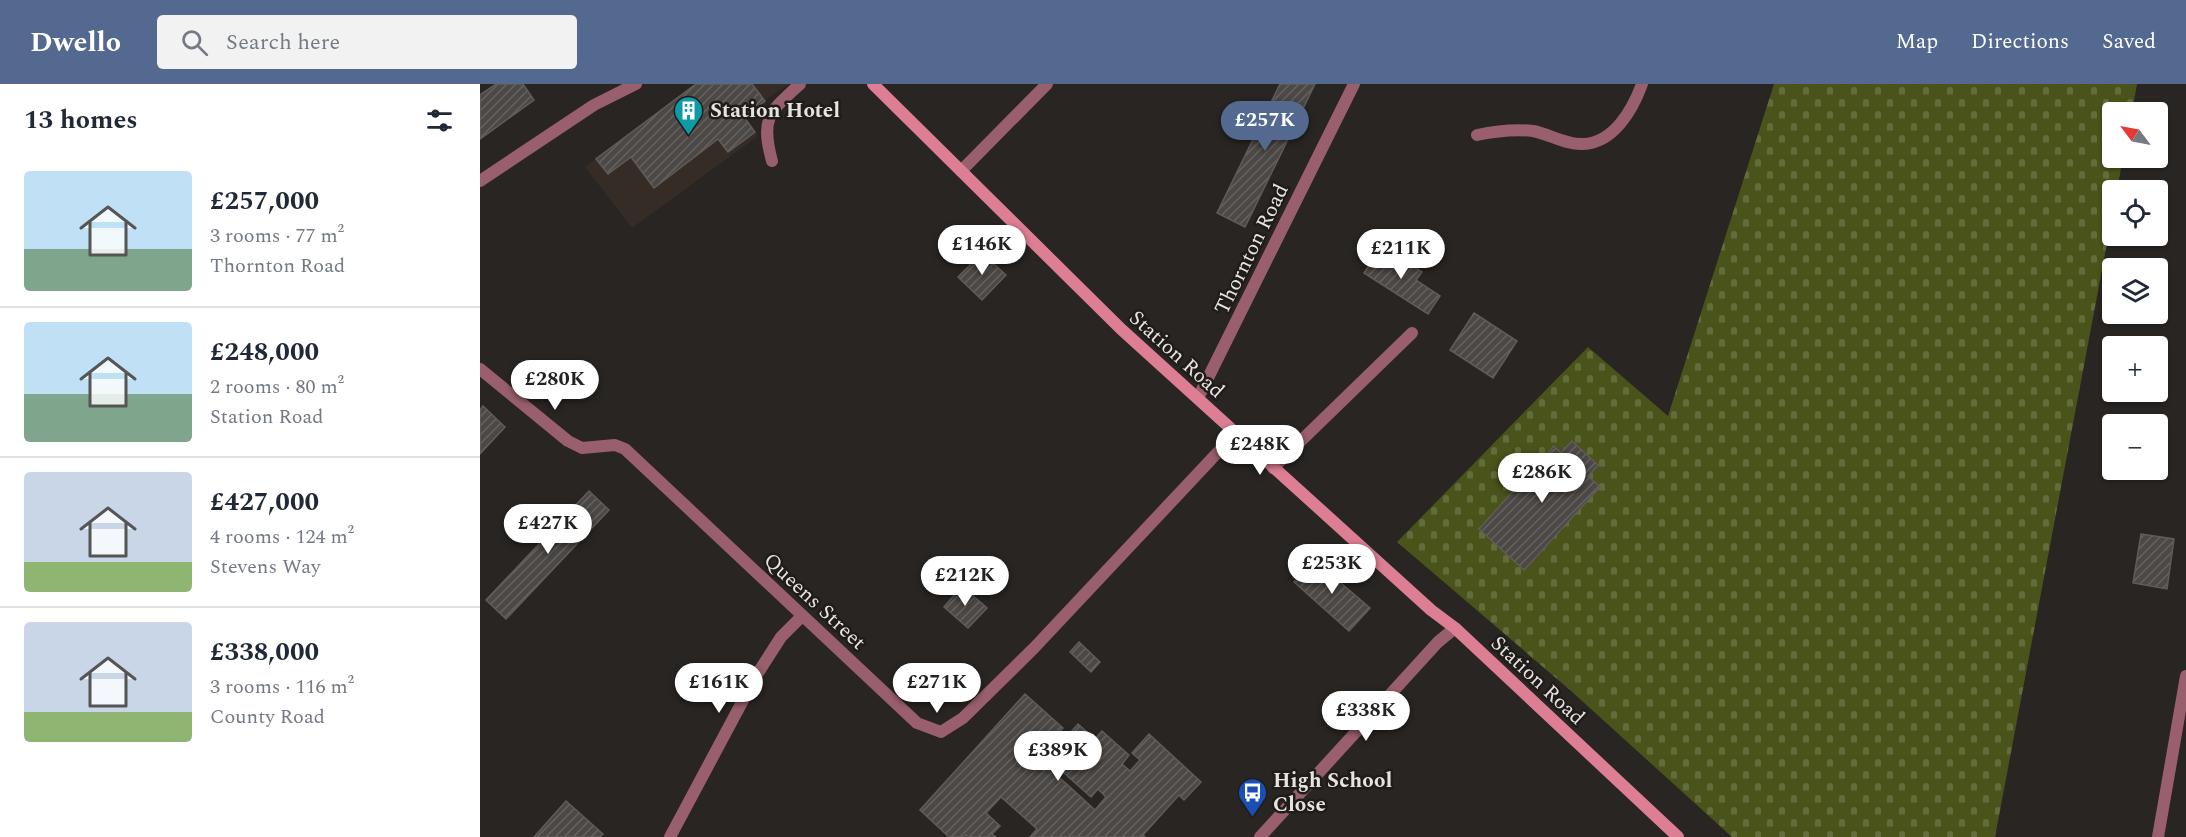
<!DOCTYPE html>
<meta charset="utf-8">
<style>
body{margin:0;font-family:Spectral,serif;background:#f2f2f3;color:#1f2937;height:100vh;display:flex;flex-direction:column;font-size:22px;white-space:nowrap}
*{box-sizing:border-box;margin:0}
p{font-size:20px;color:#747a83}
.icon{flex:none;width:33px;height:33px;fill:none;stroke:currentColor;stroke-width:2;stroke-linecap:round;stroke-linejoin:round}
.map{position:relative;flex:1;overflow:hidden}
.drawer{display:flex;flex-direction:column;background:#fff;width:480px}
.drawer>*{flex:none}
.needle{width:39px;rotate:302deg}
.controls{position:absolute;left:1622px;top:18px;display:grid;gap:12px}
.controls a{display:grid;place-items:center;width:66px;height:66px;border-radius:6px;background:#fff;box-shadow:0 2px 4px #0004;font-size:30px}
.price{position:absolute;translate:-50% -51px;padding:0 14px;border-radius:21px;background:#fff;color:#222;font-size:20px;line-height:39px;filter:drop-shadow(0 2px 3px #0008)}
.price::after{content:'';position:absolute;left:50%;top:36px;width:18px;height:14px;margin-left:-9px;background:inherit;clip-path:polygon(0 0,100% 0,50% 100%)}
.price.active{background:#536990;color:#fff}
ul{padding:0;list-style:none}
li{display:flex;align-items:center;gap:18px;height:150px;padding:0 24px}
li+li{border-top:2px solid #e0e1e3}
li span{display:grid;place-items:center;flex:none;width:168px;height:120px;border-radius:6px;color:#555}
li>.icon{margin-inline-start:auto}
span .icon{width:72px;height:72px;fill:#fffc;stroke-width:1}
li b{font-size:26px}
h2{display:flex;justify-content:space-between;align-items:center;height:72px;padding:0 24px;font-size:26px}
header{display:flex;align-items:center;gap:36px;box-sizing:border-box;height:84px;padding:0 30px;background:#536990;color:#fff}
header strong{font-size:28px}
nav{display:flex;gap:33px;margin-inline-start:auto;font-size:21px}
.search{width:420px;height:54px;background:#f2f2f3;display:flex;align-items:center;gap:15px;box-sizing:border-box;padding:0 21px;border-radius:6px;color:#747a83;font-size:22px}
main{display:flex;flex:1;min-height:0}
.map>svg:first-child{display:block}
.built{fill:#362c26}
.cemetery{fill:url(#cemetery-stones)}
.building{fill:url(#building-hatch);stroke:#615c59;stroke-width:1.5}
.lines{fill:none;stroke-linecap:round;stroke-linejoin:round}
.lane{stroke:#9a5f6c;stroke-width:12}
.street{stroke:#9a5f6c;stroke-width:12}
.secondary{stroke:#dd7e95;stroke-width:12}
.labels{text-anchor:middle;stroke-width:5;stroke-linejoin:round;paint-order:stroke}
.poi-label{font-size:21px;font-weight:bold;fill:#e6e4e2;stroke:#1f1c19;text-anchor:start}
.street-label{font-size:21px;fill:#e6e4e2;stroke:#1f1c19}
</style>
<header>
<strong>Dwello</strong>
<div class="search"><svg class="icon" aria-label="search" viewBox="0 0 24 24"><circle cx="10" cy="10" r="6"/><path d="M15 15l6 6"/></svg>Search here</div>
<nav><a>Map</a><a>Directions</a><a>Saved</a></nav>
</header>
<main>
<section class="drawer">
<h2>13 homes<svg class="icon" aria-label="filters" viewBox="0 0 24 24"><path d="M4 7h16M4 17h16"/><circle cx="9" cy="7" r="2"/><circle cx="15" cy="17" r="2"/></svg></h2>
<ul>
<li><span style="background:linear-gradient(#bfe0f5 65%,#7fa58c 0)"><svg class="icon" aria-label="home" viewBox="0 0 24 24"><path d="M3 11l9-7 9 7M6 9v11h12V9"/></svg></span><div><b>£257,000</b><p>3 rooms · 77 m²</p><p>Thornton Road</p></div></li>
<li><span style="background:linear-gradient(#bfe0f5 60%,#7fa58c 0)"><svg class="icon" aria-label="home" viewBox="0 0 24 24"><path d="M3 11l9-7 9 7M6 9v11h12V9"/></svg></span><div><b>£248,000</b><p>2 rooms · 80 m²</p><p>Station Road</p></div></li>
<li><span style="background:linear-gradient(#c9d6e8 75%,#8fb573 0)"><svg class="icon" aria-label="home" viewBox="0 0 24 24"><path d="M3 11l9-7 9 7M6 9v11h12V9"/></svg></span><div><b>£427,000</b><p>4 rooms · 124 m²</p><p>Stevens Way</p></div></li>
<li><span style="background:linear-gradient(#c9d6e8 75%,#8fb573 0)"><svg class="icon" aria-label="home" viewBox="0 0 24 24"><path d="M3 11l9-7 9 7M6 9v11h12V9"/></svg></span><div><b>£338,000</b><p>3 rooms · 116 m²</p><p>County Road</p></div></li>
</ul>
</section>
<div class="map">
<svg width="1706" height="753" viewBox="0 0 1706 753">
<defs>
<pattern id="cemetery-stones" width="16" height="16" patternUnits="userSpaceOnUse" patternTransform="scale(1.5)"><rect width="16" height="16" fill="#49531a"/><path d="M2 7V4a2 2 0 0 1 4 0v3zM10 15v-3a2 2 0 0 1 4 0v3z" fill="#636c3b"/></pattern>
<pattern id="building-hatch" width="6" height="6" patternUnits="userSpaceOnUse" patternTransform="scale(1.5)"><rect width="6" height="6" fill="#4c4845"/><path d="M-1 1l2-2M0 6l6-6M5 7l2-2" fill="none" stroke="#666260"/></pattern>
</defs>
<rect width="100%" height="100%" fill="#292522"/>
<polygon class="built" points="216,0 309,0 263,31 278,52 152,144 105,83"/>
<polygon class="cemetery" points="1294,0 1657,0 1652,28 1632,28 1632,74 1643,74 1637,106 1632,106 1632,133 1515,753 1252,753 1090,606 917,458 1108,263 1188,332"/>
<g class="building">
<polygon points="16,0 43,0 54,16 0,55 0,11"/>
<polygon points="216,0 272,0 285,17 264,33 275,48 248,68 238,55 174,104 151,73 128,90 116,75"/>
<polygon points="800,0 835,0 765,143 737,129"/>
<polygon points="902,162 942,188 936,196 960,212 948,230 884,189"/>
<polygon points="502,169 526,191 502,216 478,193"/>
<polygon points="994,229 1037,257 1013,294 970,266"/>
<polygon points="3,322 25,343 0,370 0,326"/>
<polygon points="1092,357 1118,381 1108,392 1120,403 1044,486 999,445 1074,362 1081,369"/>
<polygon points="109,407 129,426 26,535 6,516"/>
<polygon points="1661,450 1694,455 1687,505 1653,499"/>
<polygon points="834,476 890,524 869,547 814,498"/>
<polygon points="482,502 507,524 488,544 464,523"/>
<polygon points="599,558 620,578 611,588 590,568"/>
<polygon points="545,610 583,644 557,673 615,726 626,713 618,705 611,713 584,689 591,681 575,666 598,640 615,655 622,647 649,671 642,680 650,687 660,676 652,669 669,650 721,698 704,716 699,711 663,751 665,753 550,753 557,745 521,713 506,729 520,742 512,750 516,753 489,753 486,751 484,753 469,753 440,726"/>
<polygon points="86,717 123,750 120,753 54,753"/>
</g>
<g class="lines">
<g class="lane">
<path d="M292 77C280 33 290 28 320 0"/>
<polyline points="481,87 567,0"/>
<polyline points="0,97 114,21 156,0"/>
<polyline points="793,384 932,249"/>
</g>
<g class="street">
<path d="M997 51C1016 47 1034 45 1053 47 1069 50 1087 61 1103 60 1134 59 1153 25 1162 0"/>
<polyline points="0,285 88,357 102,364 135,361 145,365 437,639 461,648 483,634 554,564 755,350"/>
<polyline points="718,314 874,0"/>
<polyline points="190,753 276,592 301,553 322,532"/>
<polyline points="780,753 958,558 975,544"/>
<polyline points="1678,753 1706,592"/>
</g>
<polyline class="secondary" points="393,0 641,245 951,526 975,544 1198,753"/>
</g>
<defs>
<symbol id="building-pin" viewBox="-11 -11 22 30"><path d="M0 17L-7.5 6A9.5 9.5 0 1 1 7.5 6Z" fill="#0f9aa8" stroke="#1f1c19"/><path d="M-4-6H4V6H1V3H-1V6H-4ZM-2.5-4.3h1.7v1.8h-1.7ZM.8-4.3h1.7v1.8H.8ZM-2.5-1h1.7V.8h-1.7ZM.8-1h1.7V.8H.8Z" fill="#fff"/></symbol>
<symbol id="bus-pin" viewBox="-11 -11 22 30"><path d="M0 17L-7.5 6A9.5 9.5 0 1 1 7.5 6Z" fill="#1a4fb4" stroke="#1f1c19"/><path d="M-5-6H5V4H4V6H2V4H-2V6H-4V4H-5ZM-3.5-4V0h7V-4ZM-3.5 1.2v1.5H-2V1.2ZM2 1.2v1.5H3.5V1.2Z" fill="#fff"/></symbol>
</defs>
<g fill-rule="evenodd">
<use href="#building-pin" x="192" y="10" width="33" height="45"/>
<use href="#bus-pin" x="756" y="692" width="33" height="45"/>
</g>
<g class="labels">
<g class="poi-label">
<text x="230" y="33">Station Hotel</text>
<text x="793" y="703">High School<tspan x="793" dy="24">Close</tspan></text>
</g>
<g class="street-label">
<text transform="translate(771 165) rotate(-64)" y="7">Thornton Road</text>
<text transform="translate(697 270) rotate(42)" y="7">Station Road</text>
<text transform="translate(335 517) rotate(43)" y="7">Queens Street</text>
<text transform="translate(1058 596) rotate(43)" y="7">Station Road</text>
</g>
</g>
</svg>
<div class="controls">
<a><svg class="needle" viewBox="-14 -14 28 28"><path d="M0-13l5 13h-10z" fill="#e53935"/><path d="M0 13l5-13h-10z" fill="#747a83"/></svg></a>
<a><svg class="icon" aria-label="locate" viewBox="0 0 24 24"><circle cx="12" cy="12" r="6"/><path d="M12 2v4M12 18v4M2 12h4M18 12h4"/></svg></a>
<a><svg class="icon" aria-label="layers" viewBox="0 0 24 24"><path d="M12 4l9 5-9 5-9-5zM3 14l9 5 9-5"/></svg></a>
<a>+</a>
<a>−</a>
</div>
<b class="price active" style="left:785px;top:68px">£257K</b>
<b class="price" style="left:502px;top:192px">£146K</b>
<b class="price" style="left:921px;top:196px">£211K</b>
<b class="price" style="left:75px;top:327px">£280K</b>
<b class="price" style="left:780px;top:392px">£248K</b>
<b class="price" style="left:1062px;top:420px">£286K</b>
<b class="price" style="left:68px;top:471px">£427K</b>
<b class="price" style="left:852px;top:511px">£253K</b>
<b class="price" style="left:485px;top:523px">£212K</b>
<b class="price" style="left:239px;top:630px">£161K</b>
<b class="price" style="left:457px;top:630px">£271K</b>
<b class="price" style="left:886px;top:658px">£338K</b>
<b class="price" style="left:578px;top:698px">£389K</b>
</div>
</main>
